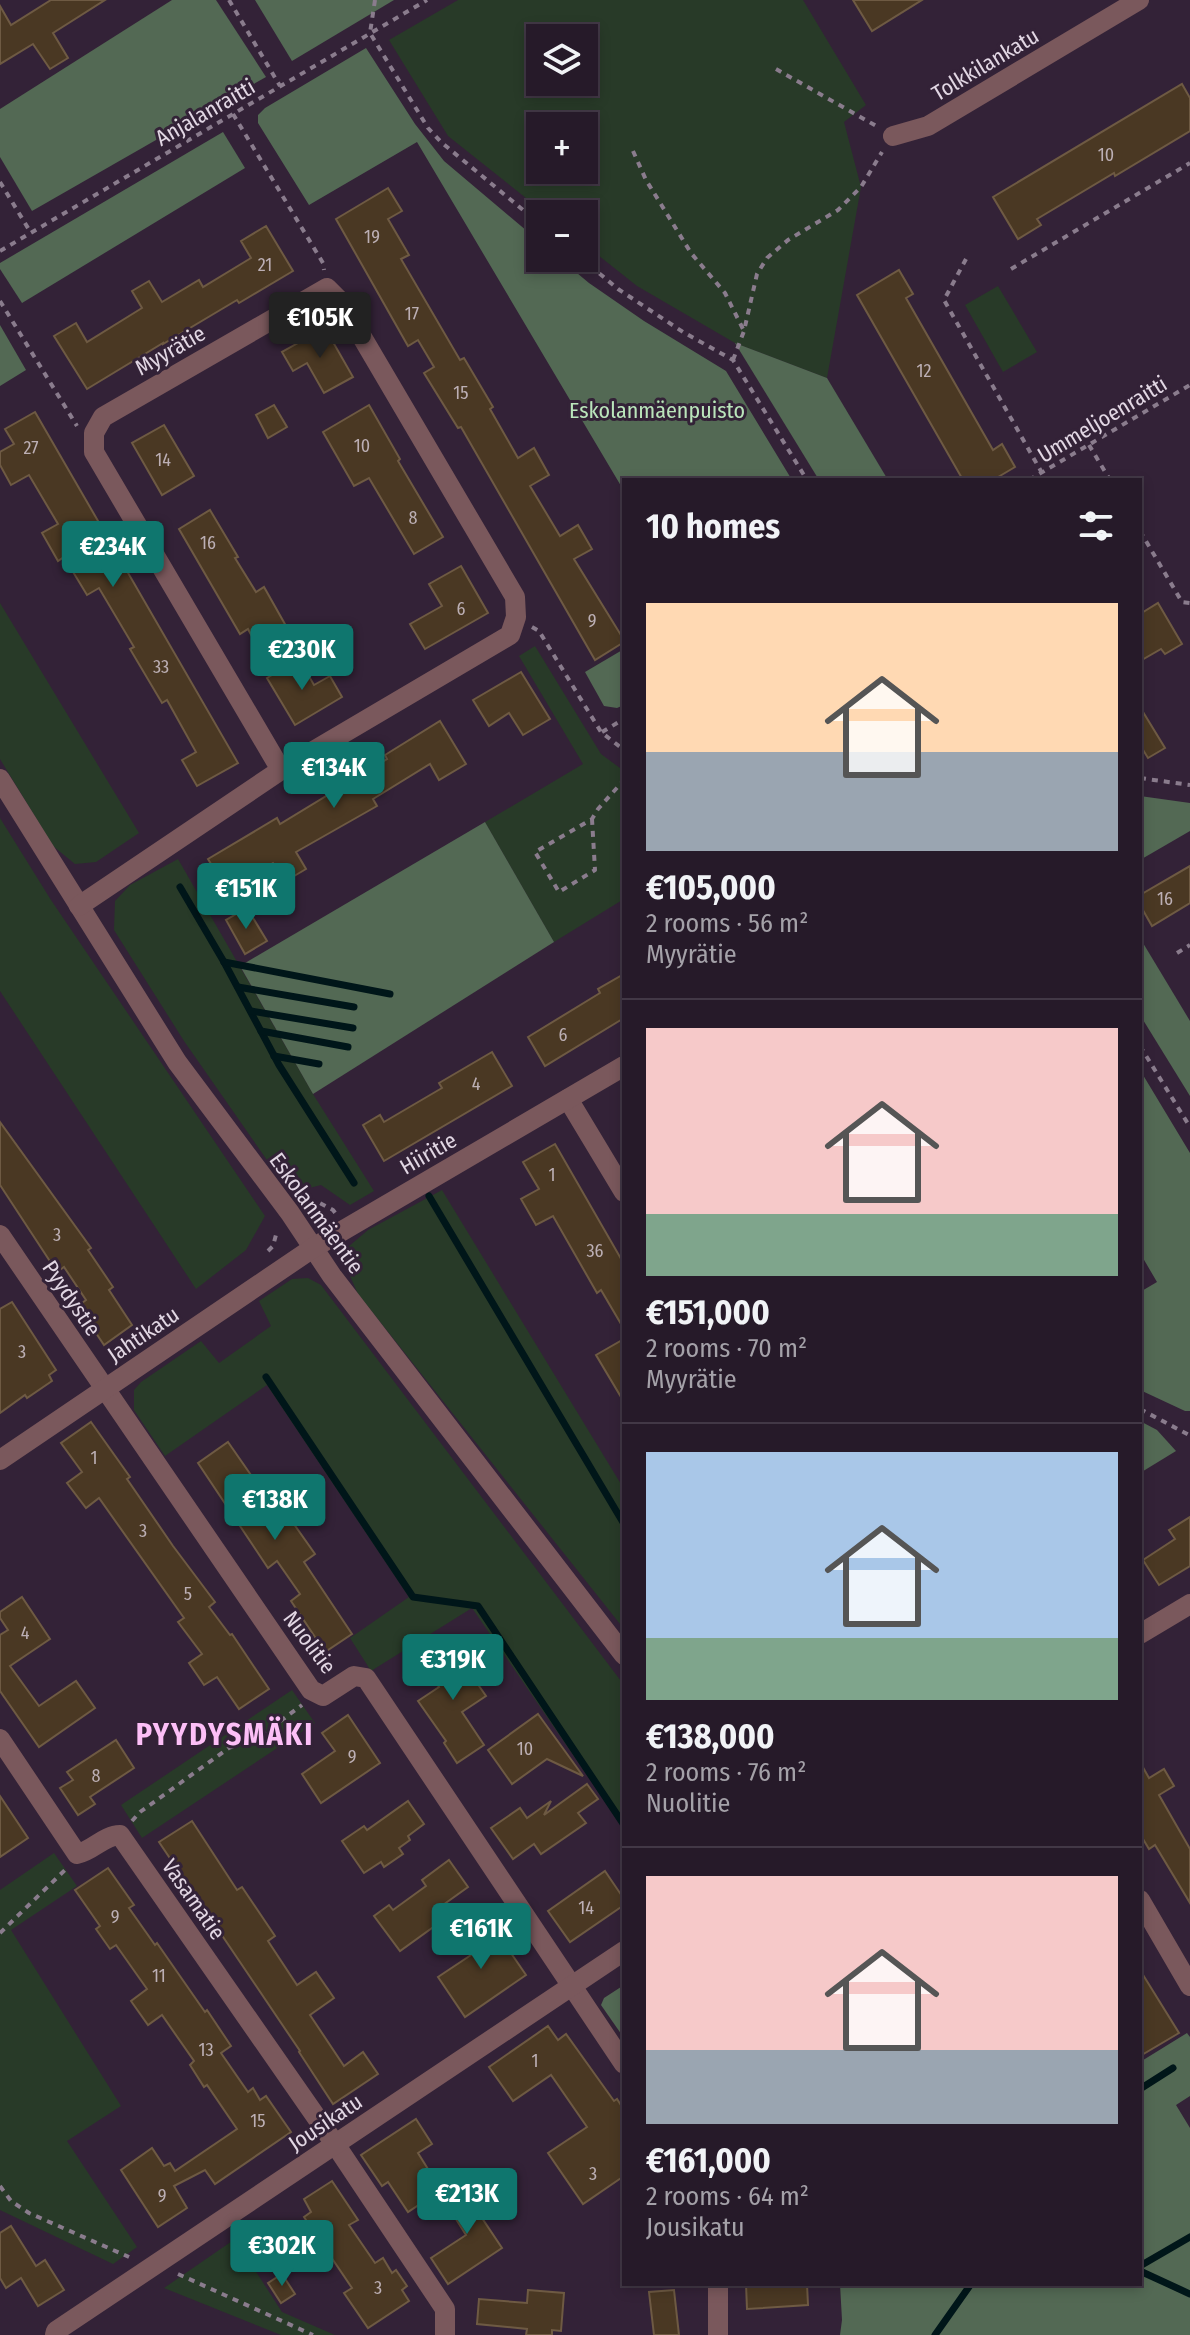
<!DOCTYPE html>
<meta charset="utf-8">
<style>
body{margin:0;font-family:"Fira Sans Condensed",sans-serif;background:#2e2331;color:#f1f3f6;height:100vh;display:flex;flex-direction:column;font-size:30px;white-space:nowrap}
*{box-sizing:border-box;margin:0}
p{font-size:26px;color:#a4a1a8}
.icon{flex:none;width:44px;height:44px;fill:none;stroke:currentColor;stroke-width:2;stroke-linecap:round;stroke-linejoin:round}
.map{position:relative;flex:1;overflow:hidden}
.sheet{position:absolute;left:622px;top:478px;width:520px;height:1808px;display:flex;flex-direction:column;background:#261a29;border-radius:0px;box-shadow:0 4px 12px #0003,0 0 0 2px #423846}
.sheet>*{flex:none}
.tools{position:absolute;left:526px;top:24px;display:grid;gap:16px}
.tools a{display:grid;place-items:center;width:72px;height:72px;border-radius:0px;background:#261a29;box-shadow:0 4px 12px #0003,0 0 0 2px #423846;font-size:40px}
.price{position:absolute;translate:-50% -68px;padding:0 18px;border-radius:8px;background:#0f766e;color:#fff;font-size:26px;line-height:52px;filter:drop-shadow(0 2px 4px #0008)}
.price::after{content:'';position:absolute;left:50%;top:48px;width:24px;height:18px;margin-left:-12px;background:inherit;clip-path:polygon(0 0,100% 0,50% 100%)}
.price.selected{background:#222;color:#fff}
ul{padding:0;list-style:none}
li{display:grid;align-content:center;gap:16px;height:424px;padding:0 24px}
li+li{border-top:2px solid #423846}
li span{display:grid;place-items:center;height:248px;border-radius:0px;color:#555}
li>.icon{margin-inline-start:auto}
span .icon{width:144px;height:144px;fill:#fffc;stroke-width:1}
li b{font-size:34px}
h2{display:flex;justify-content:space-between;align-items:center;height:96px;padding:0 24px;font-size:34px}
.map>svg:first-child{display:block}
.green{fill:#283a28;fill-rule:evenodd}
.forest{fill:#536954}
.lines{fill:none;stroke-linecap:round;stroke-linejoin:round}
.stream{stroke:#001619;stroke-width:7}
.building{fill:#4a3823;stroke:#6e5a43;stroke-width:2}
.path{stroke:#8a7c8d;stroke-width:4;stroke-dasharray:6 6;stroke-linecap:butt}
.minor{stroke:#7a585c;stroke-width:20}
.labels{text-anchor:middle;stroke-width:6;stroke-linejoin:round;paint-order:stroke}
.number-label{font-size:18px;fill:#bcafb4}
.street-label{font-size:22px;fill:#e2d7e4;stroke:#332237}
.park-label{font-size:22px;fill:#bae5bb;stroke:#332237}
.district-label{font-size:30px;font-weight:bold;letter-spacing:2px;fill:#fdbff7;stroke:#332237}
</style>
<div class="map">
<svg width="1190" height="2335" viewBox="0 0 1190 2335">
<rect width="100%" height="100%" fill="#332237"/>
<g class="green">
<path d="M458 0H803L866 105 844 122 861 187 827 378 735 343 637 286 584 244V214H546L448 136 389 40ZM540 38H584V82H540ZM540 126H584V170H540Z"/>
<polygon points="998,286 1037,352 1003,372 965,305"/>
<polygon points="0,603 139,833 96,862 75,864 53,846 0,759"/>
<polygon points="535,646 601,754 624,771 624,899 554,942 485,822 583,764 519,656"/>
<polygon points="0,818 51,900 265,1216 246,1250 196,1289 0,991"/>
<polygon points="178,859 313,1094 374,1191 350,1205 321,1185 290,1193 184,1041 114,930 115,901 130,885"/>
<polygon points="442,1190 624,1489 624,1629 358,1294 346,1267 348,1247 368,1230"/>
<polygon points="308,1278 321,1285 624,1685 624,1829 472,1608 371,1671 350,1638 409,1597 267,1385 165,1456 134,1410 134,1390 141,1382 201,1341 219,1363 271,1326 259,1301 292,1279"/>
<polygon points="292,1690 315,1723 142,1838 121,1805"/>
<polygon points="54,1853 77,1886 11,1930 121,2106 67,2141 137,2247 113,2264 0,2210 0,1890"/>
<polygon points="235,2239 282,2312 335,2335 281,2335 164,2288"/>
</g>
<g class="forest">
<polygon points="172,0 216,0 266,77 32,211 0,157 0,109"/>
<polygon points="255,0 394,0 292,61"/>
<polygon points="366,48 415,124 444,161 540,242 540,258 559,258 589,283 644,321 726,371 792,480 624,480 624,491 417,142 309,205 258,123 258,115 265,108"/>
<polygon points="223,132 245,168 22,303 0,269 0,263"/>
<polygon points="0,325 26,370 0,386"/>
<polygon points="735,343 827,378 888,480 819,480"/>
<polygon points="624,649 624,705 617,708 604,706 585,672"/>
<polygon points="1140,796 1190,803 1190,831 1140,860"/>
<polygon points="485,822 554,942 313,1094 240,966"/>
<polygon points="1140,938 1190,1021 1190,1096 1140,1015"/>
<polygon points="1140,1070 1190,1153 1190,1411 1185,1411 1140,1390 1140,1292 1157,1282 1140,1253"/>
<polygon points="1140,1421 1157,1430 1176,1451 1140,1473"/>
<polygon points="624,1985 624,2038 601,2005 604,1998"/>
<polygon points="1187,2033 1190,2037 1190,2096 1176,2105 1190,2128 1190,2335 840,2335 842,2320 840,2284 1140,2284 1140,2062"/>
</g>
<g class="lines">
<g class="stream">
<polyline points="180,887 224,962 279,1065 354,1183"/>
<polyline points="224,962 390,994"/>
<polyline points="238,987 354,1007"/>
<polyline points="251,1011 353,1028"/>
<polyline points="261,1031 348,1047"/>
<polyline points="274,1056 319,1064"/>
<polyline points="429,1196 624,1524"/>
<polyline points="266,1377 413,1597 478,1606 624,1825"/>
<polyline points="1140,2089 1173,2068"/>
<polyline points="1140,2266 1190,2237"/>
<polyline points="1140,2271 1190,2294"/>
<polyline points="935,2335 971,2284"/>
</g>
</g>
<g class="building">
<polygon points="51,0 105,0 53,33 68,58 50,69 33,44 0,64 0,6 11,25"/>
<polygon points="853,0 922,0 872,31"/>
<polygon points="1182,84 1190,98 1190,131 1115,176 1114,173 1037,219 1041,225 1018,239 993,197"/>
<polygon points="388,188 402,211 388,219 409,255 401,259 460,360 464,358 493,407 490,409 518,458 534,448 549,475 530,486 560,536 578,525 592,549 574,559 624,640 624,642 595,660 461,427 458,428 424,373 434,367 418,340 408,346 336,219"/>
<polygon points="266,226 293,271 239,303 237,300 163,344 163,343 87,389 54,336 76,323 87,342 142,308 132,291 149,281 162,302 199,280 203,287 251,258 241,241"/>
<polygon points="899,270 913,294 906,298 993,450 1002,444 1015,467 993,480 963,480 857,295"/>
<polygon points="325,328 353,377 324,393 307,363 293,371 282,352"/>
<polygon points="274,405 287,427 268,438 256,415"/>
<polygon points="369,405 400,459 398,461 443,537 414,554 369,478 354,486 323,432"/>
<polygon points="35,412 238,763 197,786 182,760 196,752 167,700 162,703 130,649 134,647 99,588 87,595 64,557 58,561 42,533 58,524 29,475 11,485 0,465 0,452 14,444 5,429"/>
<polygon points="164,425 194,476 162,495 132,443"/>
<polygon points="210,510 238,557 235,558 256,592 264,587 286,626 256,644 248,629 240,634 179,529"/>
<polygon points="461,566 488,613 425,649 410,624 442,606 429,584"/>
<polygon points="1158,603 1182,644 1165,654 1161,649 1140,661 1140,614"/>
<polygon points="299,659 314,685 330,676 342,697 295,725 267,678"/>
<polygon points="521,672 550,719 523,735 509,713 489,726 473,700"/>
<polygon points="1140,707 1165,748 1148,758 1140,745"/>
<polygon points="440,721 466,764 439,780 430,764 373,799 377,806 296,852 306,869 284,882 273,863 227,890 208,859 277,818 280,824 387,759 385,755"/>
<polygon points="1190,866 1190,903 1152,926 1140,905 1140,895"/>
<polygon points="247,908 267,941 245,954 226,920"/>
<polygon points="624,974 624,1018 545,1066 528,1037 600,993 598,989"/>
<polygon points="492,1052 512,1086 384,1161 363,1125 380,1115 384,1122 442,1088 439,1083"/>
<polygon points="0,1122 91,1248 88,1250 113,1287 109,1290 132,1325 104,1345 78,1306 86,1300 64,1267 57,1272 0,1185"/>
<polygon points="555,1144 624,1264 624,1329 601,1290 597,1293 553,1216 536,1225 521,1199 539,1189 523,1162"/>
<polygon points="12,1302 56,1370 49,1375 52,1381 27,1398 25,1395 0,1413 0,1309"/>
<polygon points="624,1339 624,1402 596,1355"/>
<polygon points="91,1422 130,1477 127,1479 173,1546 215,1602 209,1607 230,1635 232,1634 269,1689 239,1709 217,1677 204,1685 189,1663 202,1654 178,1622 184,1618 99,1498 86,1508 67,1483 82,1472 61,1443"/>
<polygon points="228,1442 278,1514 284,1510 315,1554 304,1562 352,1634 325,1652 291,1601 300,1594 277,1561 268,1568 198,1463"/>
<polygon points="1190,1517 1190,1566 1159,1585 1143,1560 1175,1539 1169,1530"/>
<polygon points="22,1597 50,1639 10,1666 39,1706 76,1681 95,1708 39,1747 0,1691 0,1635 8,1630 0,1618 0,1612"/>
<polygon points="449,1643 486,1696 462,1712 484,1745 457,1763 444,1743 446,1741 418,1701 439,1687 422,1661"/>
<polygon points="538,1714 583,1776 547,1759 512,1784 488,1750"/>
<polygon points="348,1715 380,1763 321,1803 302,1774 335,1751 322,1733"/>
<polygon points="116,1740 134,1768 90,1797 95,1804 78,1815 60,1788 73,1780 67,1772"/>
<polygon points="1140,1762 1149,1778 1164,1769 1174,1786 1159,1795 1190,1849 1190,1903 1155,1845 1149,1849 1140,1834"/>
<polygon points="587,1784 598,1799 578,1813 586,1823 541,1854 534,1844 513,1859 491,1828 520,1808 527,1818 551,1801 544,1815"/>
<polygon points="0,1796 28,1838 0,1857"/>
<polygon points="408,1801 424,1824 408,1836 410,1840 399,1848 403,1854 384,1867 381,1862 364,1873 342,1841 364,1826 367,1830"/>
<polygon points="192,1821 237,1890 242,1887 275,1936 268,1941 297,1985 316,1972 334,1998 310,2015 344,2066 363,2052 378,2074 333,2104 299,2052 300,2051 159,1842"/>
<polygon points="449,1860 468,1887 443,1905 450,1915 400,1951 374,1916 389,1905 393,1910 426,1886 422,1880"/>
<polygon points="108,1868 134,1905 129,1908 155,1945 157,1943 205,2012 207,2010 231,2046 221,2053 248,2092 253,2088 260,2100 266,2096 291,2132 215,2184 205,2170 174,2186 187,2208 158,2227 121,2170 152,2148 164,2166 170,2163 175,2171 237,2129 207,2085 204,2087 190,2065 194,2061 162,2015 148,2025 131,2001 147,1989 116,1945 110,1949 96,1929 100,1926 75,1890"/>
<polygon points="605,1871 624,1899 624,1905 570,1942 548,1911"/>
<polygon points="484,1921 496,1939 500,1937 526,1975 465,2017 438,1977 471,1955 459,1938"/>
<polygon points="1140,1970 1179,2033 1140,2056"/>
<polygon points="548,2026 558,2040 566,2034 614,2101 617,2099 624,2110 624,2176 583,2204 548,2153 587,2127 551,2075 513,2101 489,2067"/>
<polygon points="416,2119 432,2144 418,2153 441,2190 408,2212 388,2182 382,2186 361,2155"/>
<polygon points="332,2181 358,2220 349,2225 375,2263 383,2258 392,2273 396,2270 407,2286 402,2290 409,2301 368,2328 344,2293 352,2288 304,2217 311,2212 304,2199"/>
<polygon points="471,2183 489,2210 480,2215 502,2248 448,2284 431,2258 466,2235 444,2200"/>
<polygon points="11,2226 36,2266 45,2260 64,2290 38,2306 21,2278 6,2288 0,2278 0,2233"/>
<polygon points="282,2274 295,2294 281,2303 268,2283"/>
<polygon points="746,2284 807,2284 808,2305 747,2309"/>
<polygon points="528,2290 564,2293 561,2331 552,2330 552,2335 526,2335 527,2329 477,2324 479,2299 527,2303"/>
<polygon points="674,2290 679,2335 654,2335 649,2292"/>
</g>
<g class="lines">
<g class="path">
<polyline points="229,0 280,86"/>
<polyline points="375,0 370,33 428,128 441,142 540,224"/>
<polyline points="776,69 878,127"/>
<polyline points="233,114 323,263 324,270"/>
<polyline points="633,151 646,180 691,253 725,293 743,329"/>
<polyline points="0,182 31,233"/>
<polyline points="0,251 427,0"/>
<polyline points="581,258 618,289 683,332 733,360 807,480"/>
<polyline points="966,259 944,300 1042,473"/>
<polyline points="1011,269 1190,163"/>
<polyline points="0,301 77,426"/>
<polyline points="733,360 744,331 757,274 767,258 788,240 838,210 861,187 882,152"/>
<polyline points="1089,445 1110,480"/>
<polyline points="1029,480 1190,385"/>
<polyline points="1140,531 1182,602 1190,603"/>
<polyline points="532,627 539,631 601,732 624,750"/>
<polyline points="602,732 624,719"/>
<polyline points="1140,778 1190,785"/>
<polyline points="592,819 595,870 559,892 535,852 592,819 598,809 624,780"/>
<polyline points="1177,953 1190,945"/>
<polyline points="1140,1046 1190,1127"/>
<polyline points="309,1203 316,1201 333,1210 336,1214"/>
<polyline points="268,1251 273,1246 277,1231"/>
<polyline points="1140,1409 1189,1435"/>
<polyline points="132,1821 140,1812 229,1748 263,1734 302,1705"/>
<polyline points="0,1933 66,1869"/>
<polyline points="0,2186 11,2201 29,2213 129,2257"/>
<polyline points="178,2274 313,2335"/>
</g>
<g class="minor">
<polyline points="893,136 928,126 1139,0"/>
<polyline points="0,779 177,1062 290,1213 332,1276 624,1655"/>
<polyline points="79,906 281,770 510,635 516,617 515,597 342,303 327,288 103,417 94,433 94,452 281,770"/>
<polyline points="568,1099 624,1192"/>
<polyline points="0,1235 311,1690 323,1696 354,1676 366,1678 624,2064"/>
<polyline points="0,1460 313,1248 624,1066"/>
<polyline points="1140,1634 1190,1604"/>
<path d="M0 1739 77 1854C93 1851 104 1835 120 1835L335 2144 445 2309V2335"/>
<polyline points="1140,1900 1190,1986"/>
<polyline points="55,2335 56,2331 624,1951"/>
<polyline points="718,2335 718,2284"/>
</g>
</g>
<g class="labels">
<g class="number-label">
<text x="1106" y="161">10</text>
<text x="372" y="243">19</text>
<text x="265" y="271">21</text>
<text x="412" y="320">17</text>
<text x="924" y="377">12</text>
<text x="461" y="399">15</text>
<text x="362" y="452">10</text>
<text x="31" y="454">27</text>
<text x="163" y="466">14</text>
<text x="413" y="524">8</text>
<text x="208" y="549">16</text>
<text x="461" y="615">6</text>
<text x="592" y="627">9</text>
<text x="161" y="673">33</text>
<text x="1165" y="905">16</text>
<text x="563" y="1041">6</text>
<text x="476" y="1090">4</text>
<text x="552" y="1181">1</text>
<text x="57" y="1241">3</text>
<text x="595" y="1257">36</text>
<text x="22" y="1358">3</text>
<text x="94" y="1464">1</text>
<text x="143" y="1537">3</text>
<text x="188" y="1600">5</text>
<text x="25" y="1639">4</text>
<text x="525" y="1755">10</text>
<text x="352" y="1763">9</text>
<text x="96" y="1782">8</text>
<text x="586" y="1914">14</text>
<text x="115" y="1923">9</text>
<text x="159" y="1982">11</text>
<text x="206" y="2056">13</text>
<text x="535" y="2067">1</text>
<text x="258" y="2127">15</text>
<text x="593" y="2180">3</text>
<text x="162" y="2202">9</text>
<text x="378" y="2294">3</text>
</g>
<g class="street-label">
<text transform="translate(985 64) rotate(-31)" y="8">Tolkkilankatu</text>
<text transform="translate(205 112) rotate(-30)" y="8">Anjalanraitti</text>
<text transform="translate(170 350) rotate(-30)" y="8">Myyrätie</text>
<text transform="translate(1102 419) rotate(-31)" y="8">Ummeljoenraitti</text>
<text transform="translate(428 1153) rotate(-30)" y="8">Hiiritie</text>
<text transform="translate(317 1213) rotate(54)" y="8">Eskolanmäentie</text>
<text transform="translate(72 1298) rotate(56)" y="8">Pyydystie</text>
<text transform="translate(143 1334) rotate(-34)" y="8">Jahtikatu</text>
<text transform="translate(310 1642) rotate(53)" y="8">Nuolitie</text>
<text transform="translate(194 1899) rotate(55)" y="8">Vasamatie</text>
<text transform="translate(325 2122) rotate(-34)" y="8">Jousikatu</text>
</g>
<g class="park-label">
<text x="657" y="418">Eskolanmäenpuisto</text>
</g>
<g class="district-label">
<text x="225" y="1745">PYYDYSMÄKI</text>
</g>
</g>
</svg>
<div class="tools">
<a><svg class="icon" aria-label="layers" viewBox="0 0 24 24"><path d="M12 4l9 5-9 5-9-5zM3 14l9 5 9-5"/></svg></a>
<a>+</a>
<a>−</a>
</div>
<b class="price selected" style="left:320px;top:360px">€105K</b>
<b class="price" style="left:113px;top:589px">€234K</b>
<b class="price" style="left:302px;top:692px">€230K</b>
<b class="price" style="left:334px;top:810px">€134K</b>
<b class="price" style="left:246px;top:931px">€151K</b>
<b class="price" style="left:275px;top:1542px">€138K</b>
<b class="price" style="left:453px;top:1702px">€319K</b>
<b class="price" style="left:481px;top:1971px">€161K</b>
<b class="price" style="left:467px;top:2236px">€213K</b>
<b class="price" style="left:282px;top:2288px">€302K</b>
<section class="sheet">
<h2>10 homes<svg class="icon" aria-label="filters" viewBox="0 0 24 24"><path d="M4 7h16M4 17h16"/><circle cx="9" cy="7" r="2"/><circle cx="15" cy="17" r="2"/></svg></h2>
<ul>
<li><span style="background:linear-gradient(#ffd9b3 60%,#9aa5b1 0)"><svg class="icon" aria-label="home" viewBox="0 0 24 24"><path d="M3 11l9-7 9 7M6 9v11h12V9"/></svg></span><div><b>€105,000</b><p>2 rooms · 56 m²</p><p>Myyrätie</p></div></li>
<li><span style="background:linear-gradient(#f6c9c9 75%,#7fa58c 0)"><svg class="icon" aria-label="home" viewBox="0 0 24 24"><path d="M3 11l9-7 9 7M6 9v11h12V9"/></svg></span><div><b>€151,000</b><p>2 rooms · 70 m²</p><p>Myyrätie</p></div></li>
<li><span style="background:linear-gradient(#a9c7e8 75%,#7fa58c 0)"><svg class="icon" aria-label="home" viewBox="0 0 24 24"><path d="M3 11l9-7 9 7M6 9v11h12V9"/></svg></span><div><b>€138,000</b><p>2 rooms · 76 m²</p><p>Nuolitie</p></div></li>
<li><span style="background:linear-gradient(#f6c9c9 70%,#9aa5b1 0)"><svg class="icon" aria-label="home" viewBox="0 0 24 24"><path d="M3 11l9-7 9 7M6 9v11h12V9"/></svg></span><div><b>€161,000</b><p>2 rooms · 64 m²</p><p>Jousikatu</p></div></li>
</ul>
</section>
</div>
